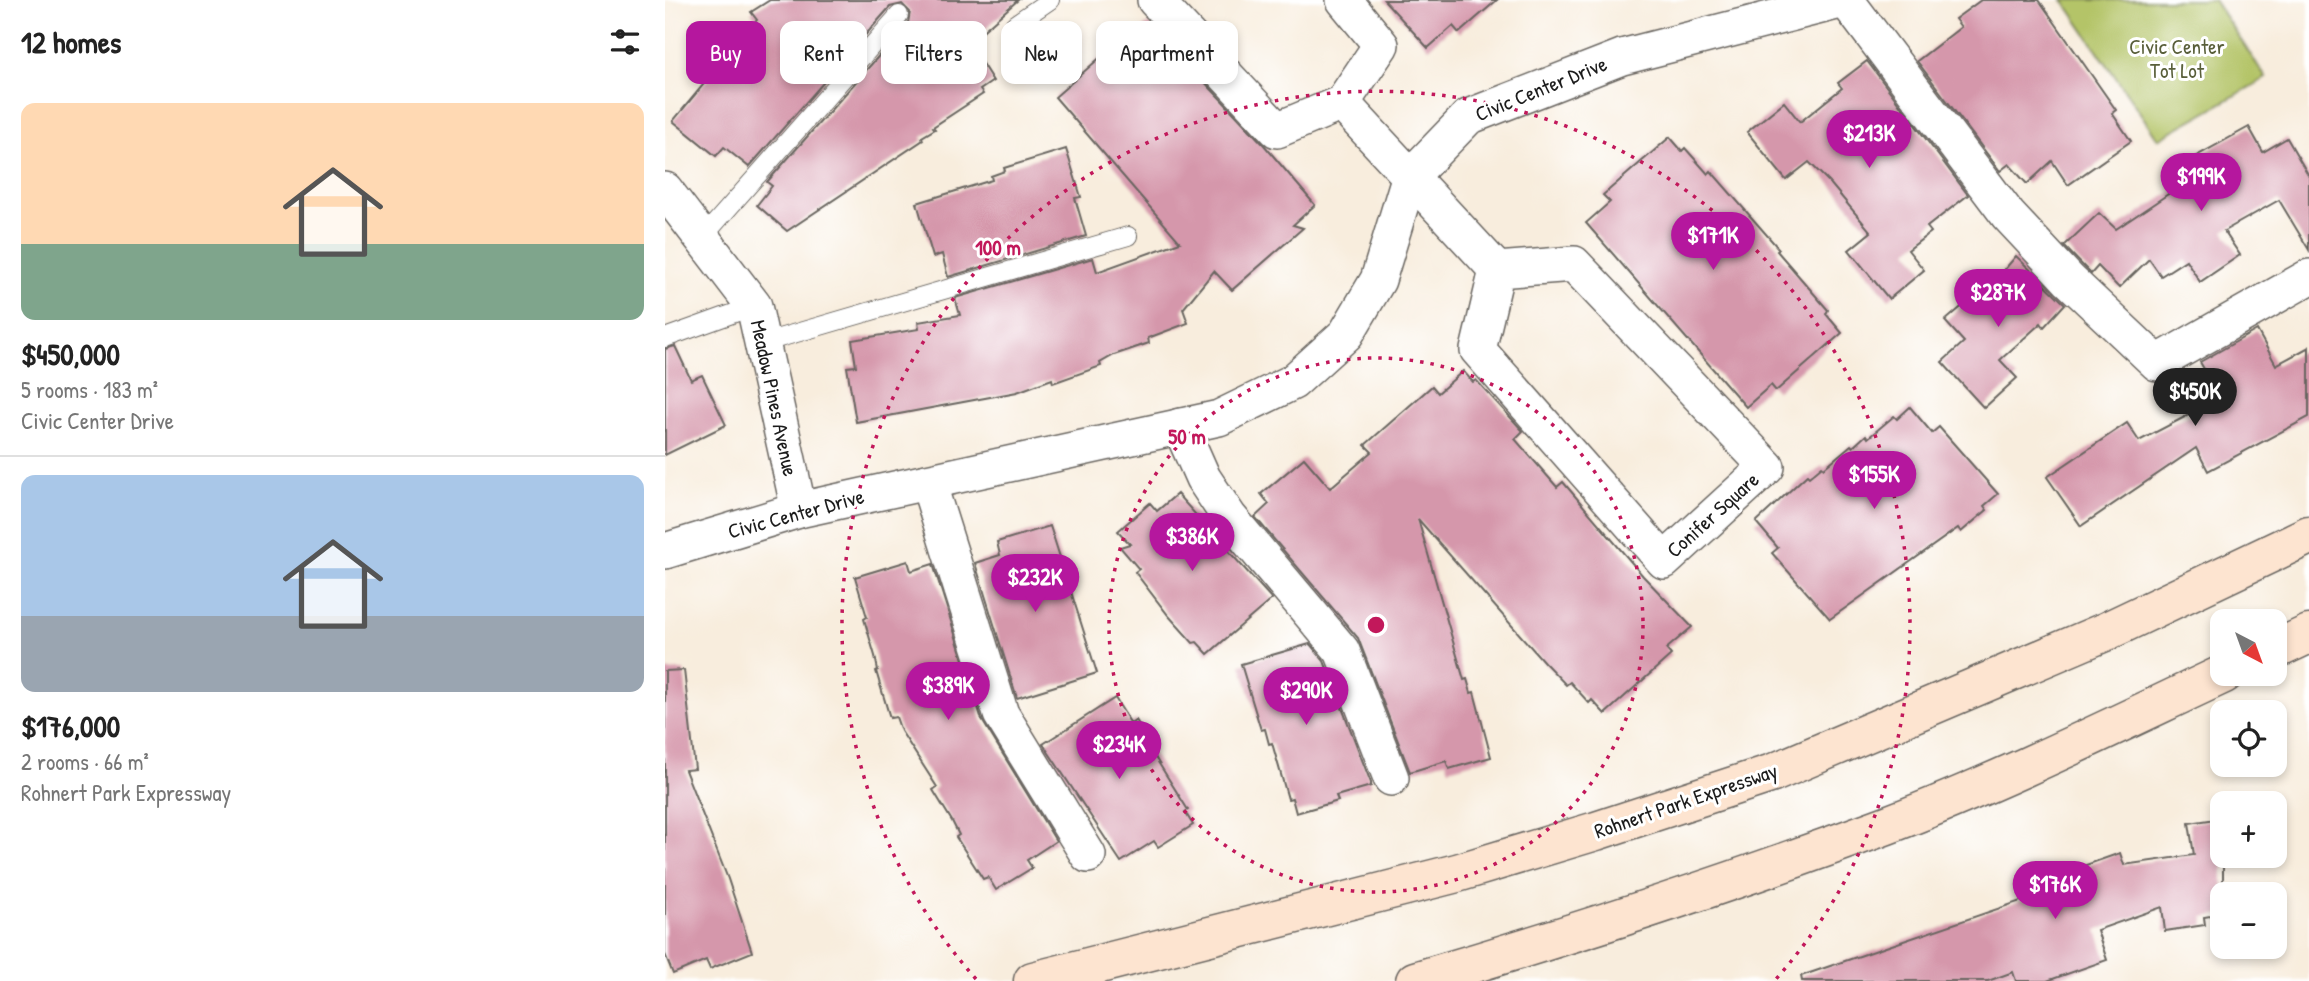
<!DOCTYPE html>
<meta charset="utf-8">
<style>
body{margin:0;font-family:"Patrick Hand",sans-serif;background:#f2f2f2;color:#222;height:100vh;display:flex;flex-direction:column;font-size:26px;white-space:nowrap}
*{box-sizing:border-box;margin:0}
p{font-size:23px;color:#767676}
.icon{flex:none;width:38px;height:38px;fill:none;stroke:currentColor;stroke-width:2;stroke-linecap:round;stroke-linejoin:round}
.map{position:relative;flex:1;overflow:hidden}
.side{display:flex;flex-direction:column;background:#fff;width:665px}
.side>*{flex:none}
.guide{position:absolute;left:21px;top:21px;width:665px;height:63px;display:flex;gap:14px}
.needle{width:46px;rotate:139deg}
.tools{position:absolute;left:1545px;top:609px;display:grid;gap:14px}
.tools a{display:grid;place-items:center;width:77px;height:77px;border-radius:14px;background:#fff;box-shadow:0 4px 10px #0003;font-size:35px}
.price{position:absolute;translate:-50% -60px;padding:0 16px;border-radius:24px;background:#b5179e;color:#fff;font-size:23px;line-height:46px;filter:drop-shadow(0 2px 4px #0008)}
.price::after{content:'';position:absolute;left:50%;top:42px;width:21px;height:16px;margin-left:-10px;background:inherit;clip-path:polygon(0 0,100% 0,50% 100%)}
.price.current{background:#222;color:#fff}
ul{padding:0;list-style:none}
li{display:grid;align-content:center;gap:14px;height:371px;padding:0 21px}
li+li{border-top:2px solid #e0e0e0}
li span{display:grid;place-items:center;height:217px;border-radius:14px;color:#555}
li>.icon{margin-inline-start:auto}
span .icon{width:126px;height:126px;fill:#fffc;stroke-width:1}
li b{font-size:30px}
h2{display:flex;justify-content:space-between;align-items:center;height:84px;padding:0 21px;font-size:30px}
.tag{padding:0 24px;border-radius:14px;background:#fff;box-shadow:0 4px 10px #0003;font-size:24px;line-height:63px}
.tag.current{background:#b5179e;color:#fff}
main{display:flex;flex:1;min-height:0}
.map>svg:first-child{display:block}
.green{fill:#b4c467;stroke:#687042;stroke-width:2}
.building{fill:#d597ab}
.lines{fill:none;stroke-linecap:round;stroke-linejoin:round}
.lane-casing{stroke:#696560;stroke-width:20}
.street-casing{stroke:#696560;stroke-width:38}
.secondary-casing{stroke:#696560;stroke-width:41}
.lane{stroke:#fff;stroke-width:18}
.street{stroke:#fff;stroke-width:35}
.secondary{stroke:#fde4d0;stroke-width:38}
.ring{fill:none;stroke:#c2185b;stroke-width:3.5;stroke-dasharray:3.5 7}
.labels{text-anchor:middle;stroke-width:6;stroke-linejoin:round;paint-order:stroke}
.park-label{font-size:21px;fill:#595f3a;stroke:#fff}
.street-label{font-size:21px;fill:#1c1c1c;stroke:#fff}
.centre{fill:#c2185b;stroke:#fff;stroke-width:3.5}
.ring-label{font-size:21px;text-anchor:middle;font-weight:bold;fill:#c2185b;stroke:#fff;stroke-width:6;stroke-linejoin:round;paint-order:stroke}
</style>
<main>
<section class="side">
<h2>12 homes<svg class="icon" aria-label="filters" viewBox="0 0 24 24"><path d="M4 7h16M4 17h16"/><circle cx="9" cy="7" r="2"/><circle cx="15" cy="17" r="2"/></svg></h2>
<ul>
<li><span style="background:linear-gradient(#ffd9b3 65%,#7fa58c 0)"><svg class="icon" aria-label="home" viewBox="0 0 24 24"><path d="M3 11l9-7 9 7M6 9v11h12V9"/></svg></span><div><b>$450,000</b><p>5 rooms · 183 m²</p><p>Civic Center Drive</p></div></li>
<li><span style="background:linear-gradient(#a9c7e8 65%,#9aa5b1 0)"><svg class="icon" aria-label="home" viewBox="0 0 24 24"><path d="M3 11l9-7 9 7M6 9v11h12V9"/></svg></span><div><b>$176,000</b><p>2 rooms · 66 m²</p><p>Rohnert Park Expressway</p></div></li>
</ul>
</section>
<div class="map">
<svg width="1644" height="981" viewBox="0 0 1644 981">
<rect width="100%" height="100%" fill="#fff"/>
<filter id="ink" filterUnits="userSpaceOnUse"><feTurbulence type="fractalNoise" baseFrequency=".0143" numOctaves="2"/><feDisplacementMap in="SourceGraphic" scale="14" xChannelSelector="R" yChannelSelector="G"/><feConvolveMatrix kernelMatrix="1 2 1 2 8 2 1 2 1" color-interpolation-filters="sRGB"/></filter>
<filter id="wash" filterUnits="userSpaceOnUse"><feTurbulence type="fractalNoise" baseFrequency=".00686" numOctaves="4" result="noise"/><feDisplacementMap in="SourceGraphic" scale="28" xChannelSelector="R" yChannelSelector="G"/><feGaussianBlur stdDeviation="1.57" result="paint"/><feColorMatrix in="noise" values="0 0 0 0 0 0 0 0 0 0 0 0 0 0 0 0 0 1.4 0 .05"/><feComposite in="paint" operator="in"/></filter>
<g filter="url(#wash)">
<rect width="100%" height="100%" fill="#f8eddd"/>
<polygon class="green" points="1398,0 1549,0 1601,78 1493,139"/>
<g id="blocks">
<g class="building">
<polygon points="105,0 353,0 304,43 328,81 315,90 318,94 268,127 270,129 257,137 258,140 122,231 92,205 107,186 102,182 243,23 245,12 237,4 225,7 84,167 59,147 51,156 8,121 92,20 86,12"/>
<polygon points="719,0 832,0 794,33 788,26 763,48"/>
<polygon points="1316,0 1374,0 1451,110 1447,113 1466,141 1403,185 1387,161 1362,184 1344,164 1335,171 1252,61 1296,27 1290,19"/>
<polygon points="484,23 599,145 650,205 628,225 638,228 567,290 549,271 518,309 523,323 483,338 484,343 449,355 435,363 436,366 388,383 387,379 352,392 191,422 182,367 191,366 187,340 254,329 253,322 295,315 290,298 428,258 432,272 515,242 390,97 463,33 467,37"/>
<polygon points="1202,61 1303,195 1262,227 1266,232 1243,250 1259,270 1224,299 1184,250 1206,232 1165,183 1144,162 1121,180 1082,132 1119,102 1135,122 1177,88 1173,83"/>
<polygon points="1584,127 1598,152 1622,138 1644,176 1644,250 1614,200 1559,231 1575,255 1535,282 1521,260 1496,276 1484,259 1454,288 1433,266 1426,274 1399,246 1434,213 1451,229 1536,172 1528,158"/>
<polygon points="1005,137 1017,151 1020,148 1043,174 1046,171 1114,249 1112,251 1163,310 1161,314 1177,333 1111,391 1106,385 1081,407 921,223 945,202 938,195"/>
<polygon points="401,149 416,197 410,198 421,236 283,277 277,254 268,257 252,203 327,180 326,176 340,171 339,168"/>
<polygon points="1351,256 1400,304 1379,327 1376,323 1335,360 1352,378 1319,408 1277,362 1299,342 1280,321 1316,290 1319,294"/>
<polygon points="1592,330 1611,365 1644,347 1644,417 1543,471 1531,448 1416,526 1382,477 1462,423 1474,441 1556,398 1535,362"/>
<polygon points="10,346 26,380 37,375 61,425 0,455 0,349"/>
<polygon points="798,371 808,382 811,380 858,431 850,439 892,487 898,482 978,576 1027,627 1001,649 1006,655 940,714 927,700 924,703 905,682 901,685 879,662 753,519 799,680 802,679 806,693 809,692 826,757 784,769 781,761 745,772 693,638 590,517 604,504 596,494 639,458 665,488 707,452 700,445 767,386 773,393"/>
<polygon points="1245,407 1267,433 1274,427 1333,494 1319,506 1322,510 1296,532 1293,528 1165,619 1107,553 1113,548 1091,522 1142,475 1144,477 1157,466 1159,468 1186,445 1188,447 1201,435 1203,438 1229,416 1232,419"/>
<polygon points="512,494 607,599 543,654 532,642 528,643 503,615 470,572 474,569 455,547 465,544 453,531 485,503 492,511"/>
<polygon points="385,526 432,673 352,698 310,563 335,555 332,542"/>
<polygon points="243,561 246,571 268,564 317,720 391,841 362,860 367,868 331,890 323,877 318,879 291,837 294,835 287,821 268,790 272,787 236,731 231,717 225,718 211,671 213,670 210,656 199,619 202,617 190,577"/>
<polygon points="645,644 659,661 706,783 706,786 671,796 673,801 631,813 627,798 623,799 607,743 604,744 600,729 596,730 576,664"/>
<polygon points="19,670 30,769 20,770 63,879 87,952 45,969 41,960 8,974 0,954 0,671"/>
<polygon points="450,698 466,724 471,720 486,744 483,746 523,810 520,812 528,825 493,847 489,841 456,862 378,744"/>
<polygon points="1558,818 1558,914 1539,917 1540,925 1500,931 1497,907 1432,930 1442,960 1382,981 1351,981 1348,972 1323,981 1137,981 1136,976 1382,892 1378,880 1455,853 1459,865 1529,855 1524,823"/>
</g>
</g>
</g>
<g filter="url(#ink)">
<use href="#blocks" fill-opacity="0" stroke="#696560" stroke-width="2"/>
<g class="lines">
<defs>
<g id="lane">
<polyline points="350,24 385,0"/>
<polyline points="37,238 234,15"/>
<polyline points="0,338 89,306"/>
<polyline points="97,343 463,236"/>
</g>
<g id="street">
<polyline points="490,0 612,130 677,103 716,45 679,0"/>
<polyline points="1181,0 1343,215 1404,280 1492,363 1644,277"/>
<polyline points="677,103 832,270 813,350 999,561 1102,467 909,264 832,270"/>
<polyline points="0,190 89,306 134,510"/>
<polyline points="515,426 538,478 564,517 677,651 726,778"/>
<polyline points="263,482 336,714 423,855"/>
<polyline points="0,551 134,510 554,418 628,382 681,334 713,280 744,178 803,117 957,57 1179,0"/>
</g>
<g id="secondary">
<polyline points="1610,650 1644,634"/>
<polyline points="368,981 792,873 931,831 1108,773 1442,631 1644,535"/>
<path d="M750 981C909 934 1067 883 1222 825 1337 781 1448 726 1559 674"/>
</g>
</defs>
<use href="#lane" class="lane-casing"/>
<use href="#street" class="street-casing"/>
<use href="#secondary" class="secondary-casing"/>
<use href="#lane" class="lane"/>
<use href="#street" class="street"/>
<use href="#secondary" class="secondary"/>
</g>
</g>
<g class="ring">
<circle cx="711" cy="625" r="267"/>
<path d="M311 979A534 534 0 1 1 1111 979"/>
</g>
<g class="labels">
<g class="park-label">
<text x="1512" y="54">Civic Center<tspan x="1512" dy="24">Tot Lot</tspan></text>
</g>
<g class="street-label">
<text transform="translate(876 89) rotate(-22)" y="7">Civic Center Drive</text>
<text transform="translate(109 398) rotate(78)" y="7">Meadow Pines Avenue</text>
<text transform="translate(131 514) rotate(-15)" y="7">Civic Center Drive</text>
<text transform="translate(1048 515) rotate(-42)" y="7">Conifer Square</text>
<text transform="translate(1021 801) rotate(-19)" y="7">Rohnert Park Expressway</text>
</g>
</g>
<circle cx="711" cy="625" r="10" class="centre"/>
<g class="ring-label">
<text x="333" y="255">100 m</text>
<text x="522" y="444">50 m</text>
</g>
</svg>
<div class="tools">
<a><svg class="needle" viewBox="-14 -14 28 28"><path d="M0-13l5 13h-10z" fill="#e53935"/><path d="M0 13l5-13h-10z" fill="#767676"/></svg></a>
<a><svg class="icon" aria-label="locate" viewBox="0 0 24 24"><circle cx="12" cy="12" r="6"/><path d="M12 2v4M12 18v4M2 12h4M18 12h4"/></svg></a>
<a>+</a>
<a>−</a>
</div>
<b class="price" style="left:1204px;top:170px">$213K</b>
<b class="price" style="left:1536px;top:213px">$199K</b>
<b class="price" style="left:1048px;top:272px">$171K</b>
<b class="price" style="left:1333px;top:329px">$287K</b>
<b class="price current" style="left:1530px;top:428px">$450K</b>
<b class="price" style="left:1209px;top:511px">$155K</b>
<b class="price" style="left:527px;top:573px">$386K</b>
<b class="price" style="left:370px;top:614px">$232K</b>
<b class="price" style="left:283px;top:722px">$389K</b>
<b class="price" style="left:641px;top:727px">$290K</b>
<b class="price" style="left:454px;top:781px">$234K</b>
<b class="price" style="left:1390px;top:921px">$176K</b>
<div class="guide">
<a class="tag current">Buy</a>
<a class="tag">Rent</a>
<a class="tag">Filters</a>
<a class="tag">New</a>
<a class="tag">Apartment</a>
</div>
</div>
</main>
